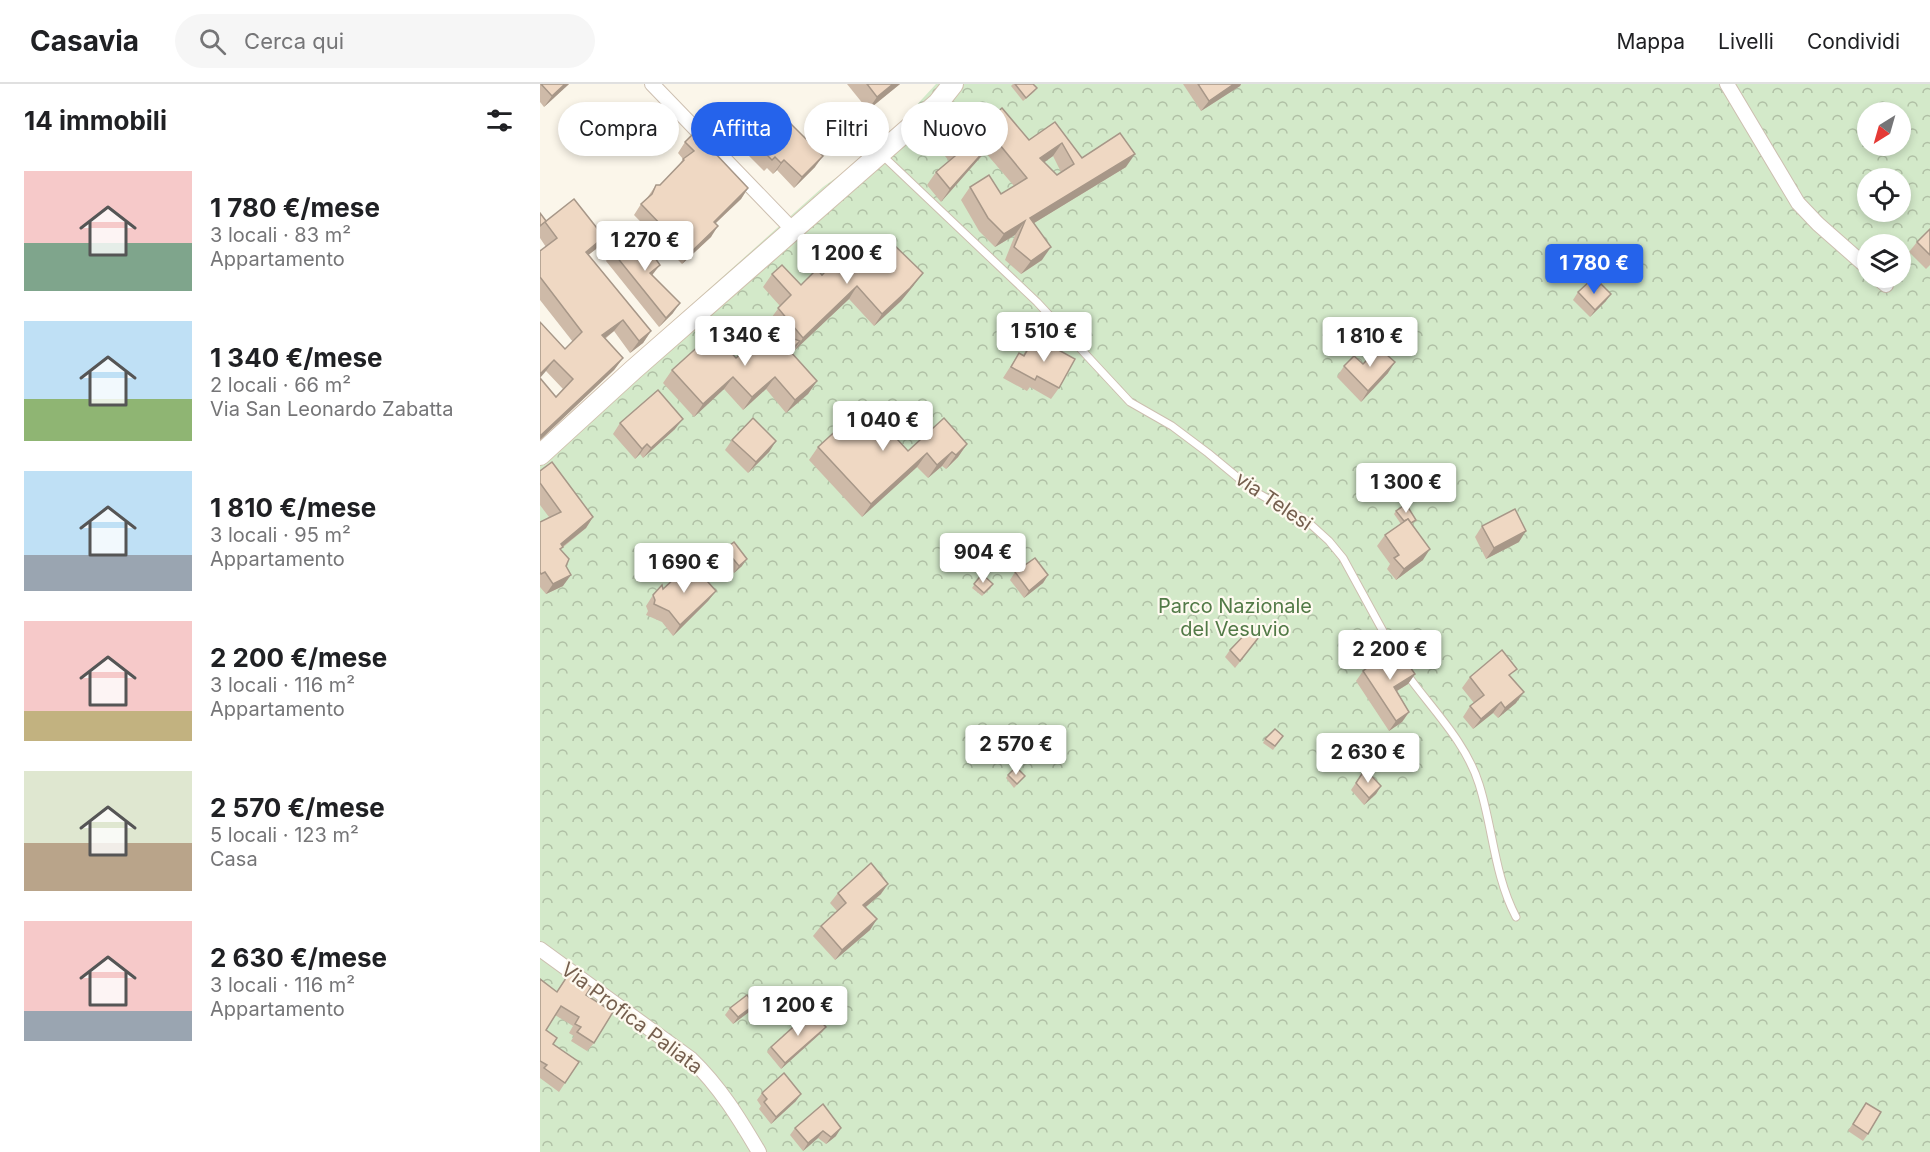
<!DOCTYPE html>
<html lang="it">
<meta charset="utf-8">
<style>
body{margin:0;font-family:Inter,sans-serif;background:#f6f6f6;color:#202124;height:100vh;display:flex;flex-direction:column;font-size:22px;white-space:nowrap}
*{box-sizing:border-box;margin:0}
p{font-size:20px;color:#757577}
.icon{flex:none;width:33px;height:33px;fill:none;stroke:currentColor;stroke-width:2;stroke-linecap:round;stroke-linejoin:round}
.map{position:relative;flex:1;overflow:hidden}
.details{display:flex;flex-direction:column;background:#fff;width:540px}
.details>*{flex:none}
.banner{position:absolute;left:18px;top:18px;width:570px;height:54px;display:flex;gap:12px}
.needle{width:39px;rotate:217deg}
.buttons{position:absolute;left:1317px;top:18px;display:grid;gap:12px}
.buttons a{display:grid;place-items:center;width:54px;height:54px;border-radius:50%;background:#fff;box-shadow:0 3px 9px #0003;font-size:30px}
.price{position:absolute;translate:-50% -51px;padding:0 14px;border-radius:6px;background:#fff;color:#222;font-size:20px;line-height:39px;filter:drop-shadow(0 2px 3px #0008)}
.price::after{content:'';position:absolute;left:50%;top:36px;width:18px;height:14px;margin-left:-9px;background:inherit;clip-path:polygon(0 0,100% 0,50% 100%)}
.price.on{background:#2563eb;color:#fff}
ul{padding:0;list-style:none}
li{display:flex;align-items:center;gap:18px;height:150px;padding:0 24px}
li span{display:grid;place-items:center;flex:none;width:168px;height:120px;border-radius:0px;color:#555}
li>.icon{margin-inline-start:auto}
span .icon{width:72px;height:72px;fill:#fffc;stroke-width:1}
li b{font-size:26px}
h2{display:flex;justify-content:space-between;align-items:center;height:72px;padding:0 24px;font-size:26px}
.pill{padding:0 21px;border-radius:27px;background:#fff;box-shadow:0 3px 9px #0003;font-size:21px;line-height:54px}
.pill.on{background:#2563eb;color:#fff}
header{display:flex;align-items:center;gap:36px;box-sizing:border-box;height:84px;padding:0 30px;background:#fff;border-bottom:2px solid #e0e0e0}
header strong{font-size:28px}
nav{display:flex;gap:33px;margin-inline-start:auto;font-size:21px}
.search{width:420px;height:54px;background:#f6f6f6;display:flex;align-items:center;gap:15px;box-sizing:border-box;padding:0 21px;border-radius:33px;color:#757577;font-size:22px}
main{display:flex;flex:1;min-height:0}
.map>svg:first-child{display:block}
.park{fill:url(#park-crowns);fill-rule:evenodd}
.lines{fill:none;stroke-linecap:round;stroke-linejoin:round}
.lane-casing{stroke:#cdbfb0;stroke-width:9}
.street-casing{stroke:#cdbfb0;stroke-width:16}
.secondary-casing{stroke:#d0c0ae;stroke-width:22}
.lane{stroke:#fff;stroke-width:7}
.street{stroke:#fff;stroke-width:14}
.secondary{stroke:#fff;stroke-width:20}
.wall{fill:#cebaa8;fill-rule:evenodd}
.shaded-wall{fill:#a79788}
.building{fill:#efd8c3;stroke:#a79788;stroke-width:1.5;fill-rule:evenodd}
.labels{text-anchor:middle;stroke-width:4.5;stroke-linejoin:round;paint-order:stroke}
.street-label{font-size:20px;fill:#755f4e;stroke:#fefaf0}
.park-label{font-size:20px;fill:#527a47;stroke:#fefaf0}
</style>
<header>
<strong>Casavia</strong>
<div class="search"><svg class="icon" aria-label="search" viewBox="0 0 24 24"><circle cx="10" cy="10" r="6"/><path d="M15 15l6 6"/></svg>Cerca qui</div>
<nav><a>Mappa</a><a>Livelli</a><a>Condividi</a></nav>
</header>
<main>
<section class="details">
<h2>14 immobili<svg class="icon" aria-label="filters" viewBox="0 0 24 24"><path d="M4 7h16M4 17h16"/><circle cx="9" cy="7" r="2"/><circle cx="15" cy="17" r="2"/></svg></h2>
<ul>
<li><span style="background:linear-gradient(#f6c9c9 60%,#7fa58c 0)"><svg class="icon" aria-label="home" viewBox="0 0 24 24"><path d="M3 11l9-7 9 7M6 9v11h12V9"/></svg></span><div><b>1 780 €/mese</b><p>3 locali · 83 m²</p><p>Appartamento</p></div></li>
<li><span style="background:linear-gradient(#bfe0f5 65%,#8fb573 0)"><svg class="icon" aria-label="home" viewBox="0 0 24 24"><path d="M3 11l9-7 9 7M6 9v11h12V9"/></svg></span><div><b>1 340 €/mese</b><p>2 locali · 66 m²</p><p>Via San Leonardo Zabatta</p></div></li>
<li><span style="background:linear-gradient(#bfe0f5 70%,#9aa5b1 0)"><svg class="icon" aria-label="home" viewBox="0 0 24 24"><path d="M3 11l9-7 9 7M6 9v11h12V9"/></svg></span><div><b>1 810 €/mese</b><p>3 locali · 95 m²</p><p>Appartamento</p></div></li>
<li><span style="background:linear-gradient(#f6c9c9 75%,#c2b280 0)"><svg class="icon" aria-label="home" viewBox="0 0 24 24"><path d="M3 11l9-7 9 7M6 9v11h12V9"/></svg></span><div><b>2 200 €/mese</b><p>3 locali · 116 m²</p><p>Appartamento</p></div></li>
<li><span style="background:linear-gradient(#dfe7d0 60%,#b9a48a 0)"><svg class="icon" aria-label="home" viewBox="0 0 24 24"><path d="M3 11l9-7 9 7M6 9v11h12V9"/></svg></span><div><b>2 570 €/mese</b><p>5 locali · 123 m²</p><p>Casa</p></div></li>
<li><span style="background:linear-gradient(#f6c9c9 75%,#9aa5b1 0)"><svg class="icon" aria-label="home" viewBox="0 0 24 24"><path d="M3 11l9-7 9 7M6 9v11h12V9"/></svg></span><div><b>2 630 €/mese</b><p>3 locali · 116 m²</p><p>Appartamento</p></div></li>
</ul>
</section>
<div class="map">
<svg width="1390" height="1068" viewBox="0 0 1390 1068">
<defs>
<pattern id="park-crowns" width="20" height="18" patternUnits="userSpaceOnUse" patternTransform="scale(1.5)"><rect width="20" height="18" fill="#d3e9c9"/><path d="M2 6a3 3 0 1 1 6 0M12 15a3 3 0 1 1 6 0" fill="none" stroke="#b0c0a5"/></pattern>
</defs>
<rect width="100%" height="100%" fill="#fbf6ea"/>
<path class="park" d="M396 0H1390V1068H0V361L46 315 283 103 335 66ZM1328 28H1360V62H1328ZM1328 94H1360V128H1328ZM1328 160H1360V194H1328Z"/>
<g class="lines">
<defs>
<g id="lane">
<polyline points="342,71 497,218 590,318 632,342 668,369 714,407 767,437 789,457 803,474 856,571"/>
<path d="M866 589C891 624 926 658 939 700 953 744 954 791 976 833"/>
</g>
<g id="street">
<polyline points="112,0 253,146"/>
<polyline points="1187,0 1258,119 1278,140 1328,184"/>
<polyline points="1338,194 1346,201"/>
<path d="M0 865 151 975C180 1003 199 1034 219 1068"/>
</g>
<polyline id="secondary" points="0,371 93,286 398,19 413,0"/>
</defs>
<use href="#lane" class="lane-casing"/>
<use href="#street" class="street-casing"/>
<use href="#secondary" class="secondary-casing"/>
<use href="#lane" class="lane"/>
<use href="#street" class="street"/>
<use href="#secondary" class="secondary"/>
</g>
<g class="wall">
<polygon points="0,0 29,0 4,23 0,18"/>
<polygon points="307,0 360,0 328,26"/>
<polygon points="473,0 493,0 497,4 494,8 483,17 471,2"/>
<polygon points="643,0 701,0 700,2 661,27"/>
<path d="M515 38 542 74 586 83 494 139 502 176 481 190 465 176 475 151 455 163 439 147 421 116 430 103 461 110 474 102 445 68 401 118 387 101 396 88 409 77 405 72 414 59 443 40 489 56ZM513 72 521 88 517 91 504 78Z"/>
<polygon points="212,56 275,83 254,104 237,86 233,90 227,84 224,87 204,67"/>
<polygon points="145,58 208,104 201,115 176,139 171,153 142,180 94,131 101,120 107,114 116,101 120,101 137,84 143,75 138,69"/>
<polygon points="0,129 6,137 64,153 56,165 48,171 111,247 103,259 90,269 74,247 65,255 83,274 74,286 0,356 0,294 16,313 23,305 6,287 0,238 25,265 33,258 0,216 0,167 6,163 0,154"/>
<polygon points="1390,145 1390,181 1386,185 1369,168 1377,158"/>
<polygon points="108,164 113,190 112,192 133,229 119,243 66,177 72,167"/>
<polygon points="311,166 332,176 374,201 361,217 334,242 309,215 255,266 254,266 252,269 277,297 268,310 246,329 226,305 203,326 184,305 154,333 123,299 132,286 196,274 241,250 229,237 240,222 223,203 232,190 261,201 282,191"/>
<polygon points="1038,208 1066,217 1050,233 1033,216"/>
<polygon points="495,253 519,304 511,315 490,303 487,307 463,294 479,269 483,271"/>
<polygon points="823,280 848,289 821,318 797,293 804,282"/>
<polygon points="80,339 135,345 103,374 100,370 95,375 73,350"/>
<polygon points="192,356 236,357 229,368 208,389 185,366"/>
<polygon points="427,360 418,373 406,385 402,382 388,394 377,383 322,433 269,376 278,363 368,367"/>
<polygon points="0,387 53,433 46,444 21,465 26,482 23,502 6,510 0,503 0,438 9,433 0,421"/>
<polygon points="856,427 873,439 872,440 883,476 856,496 847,485 850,480 837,462 845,451 861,440 854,430"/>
<polygon points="942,442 979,458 946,475 935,453"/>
<polygon points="185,465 202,482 194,489 180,473"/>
<polygon points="475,488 508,491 503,499 484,514 470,496"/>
<polygon points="442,490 451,504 442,512 432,504"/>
<polygon points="123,505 176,507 168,517 133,552 122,538 106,531 108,527 106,522 113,511"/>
<polygon points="714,560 695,584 685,573 690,566"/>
<polygon points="823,587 875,590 868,600 857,607 869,628 862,638 849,647 816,597"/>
<polygon points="930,593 971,593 976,619 958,634 953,629 933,645 923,633 930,622 934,619 922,604"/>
<polygon points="743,652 733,666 723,659 725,655"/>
<polygon points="825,685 841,702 836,710 824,721 811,706"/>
<polygon points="468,691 485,692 474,704 466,694"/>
<polygon points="298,809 341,810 326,823 337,835 330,846 295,876 273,852 281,842 297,827 290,819"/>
<polygon points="30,888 46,911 54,959 47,967 31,957 34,952 29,949 33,942 15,931 6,946 13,960 39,978 19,1008 0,994 0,895 17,908"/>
<polygon points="214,921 209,928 193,940 185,931 190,924"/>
<polygon points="286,943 282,948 241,985 227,968 231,963"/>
<polygon points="222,1009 256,1017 231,1040 219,1025 221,1022 217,1016"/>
<polygon points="1326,1019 1328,1050 1323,1057 1308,1047"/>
<polygon points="283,1020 296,1052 286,1060 278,1054 263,1067 250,1051 255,1044"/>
</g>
<g class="shaded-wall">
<polygon points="25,0 29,0 4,23 12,12"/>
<polygon points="353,0 360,0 328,26 337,13"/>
<polygon points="694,0 701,0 700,2 661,27 669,17"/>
<polygon points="455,55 445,68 401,118 410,105"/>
<polygon points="522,59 513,72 491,88 500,74"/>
<polygon points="595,70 586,83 481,147 490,134"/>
<polygon points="283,72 275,83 254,104 262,93"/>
<polygon points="244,76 237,86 233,90 241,79"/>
<polygon points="208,104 201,115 166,148 174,138"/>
<polygon points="485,137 475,151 455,163 464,150"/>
<polygon points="178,142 171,153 142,180 149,170"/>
<polygon points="64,153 56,165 37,180 46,168"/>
<polygon points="511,163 502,176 481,190 491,177"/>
<polygon points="120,181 113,190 103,199 110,189"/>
<polygon points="383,189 374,201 361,217 334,242 342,230"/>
<polygon points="317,202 309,215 255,266 263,254"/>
<polygon points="1071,210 1066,217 1050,233 1055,226"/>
<polygon points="140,219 133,229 119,243 126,234"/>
<polygon points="83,236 74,247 53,263 62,251"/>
<polygon points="111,247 103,259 90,269 99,257"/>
<polygon points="260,257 251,270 250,267"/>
<polygon points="83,274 74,286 0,356 0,352"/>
<polygon points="14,276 6,287 0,294 0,290"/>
<polygon points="855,278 848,289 821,318 828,307"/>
<polygon points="193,293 184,305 154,333 163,320"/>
<polygon points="235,293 226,305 203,326 212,313"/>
<polygon points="277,297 268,310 246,329 255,316"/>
<polygon points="143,335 135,345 103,374 111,364"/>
<polygon points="236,357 229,368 208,389 216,378"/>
<polygon points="107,360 100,370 95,375 102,365"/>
<polygon points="427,360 418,373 406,385 416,371"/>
<polygon points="412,368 402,382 388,394 397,381"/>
<polygon points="387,369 377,383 322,433 331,420"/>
<polygon points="53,433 46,444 22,463 21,460"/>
<polygon points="986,447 979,458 946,475 954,464"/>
<polygon points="890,465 883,476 856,496 864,485"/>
<polygon points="207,475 202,482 194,489 199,482"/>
<polygon points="31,491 23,502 6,510 13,500"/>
<polygon points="508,491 503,499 484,514 489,507"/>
<polygon points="176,507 168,517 133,552 140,541"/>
<polygon points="875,590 868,600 847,613 854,603"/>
<polygon points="984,608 976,619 958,634 965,624"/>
<polygon points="961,618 953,629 933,645 941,635"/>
<polygon points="869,628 862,638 849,647 856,637"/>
<polygon points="841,702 836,710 824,721 829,714"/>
<polygon points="348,800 341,810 316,831 323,821"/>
<polygon points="337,835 330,846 295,876 302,866"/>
<polygon points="214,921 209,928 193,940 198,933"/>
<polygon points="286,943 282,948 241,985 245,979"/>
<polygon points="261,1010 256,1017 231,1040 236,1033"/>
<polygon points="301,1044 296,1052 286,1060 291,1053"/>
<polygon points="283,1047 278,1054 263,1067 268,1059"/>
</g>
<g class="building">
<polygon points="1,0 25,0 12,12"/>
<polygon points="327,0 353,0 337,13"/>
<polygon points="475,0 493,0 497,4 486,14"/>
<polygon points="658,0 694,0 669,17"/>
<path d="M462 24 489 56 515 38 542 74 580 49 595 70 490 134 511 163 491 177 474 163 485 137 464 150 448 134 430 103 449 91 461 110 487 94 455 55 410 105 396 88 421 67 414 59 439 34 443 40ZM522 59 534 80 517 91 500 74Z"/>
<polygon points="233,36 240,43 247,36 283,72 262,93 244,76 241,79 235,73 232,76 212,56"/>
<polygon points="155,48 208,104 174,138 178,142 149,170 101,120 112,110 116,101 120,101 144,76 143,75 154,67 145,58"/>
<polygon points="34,115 64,153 46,168 111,247 99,257 83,236 62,251 83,274 0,352 0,294 16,313 33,295 14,276 0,290 0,238 25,265 42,248 0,193 0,167 17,154 5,138"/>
<polygon points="0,129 6,137 0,142"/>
<polygon points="1390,145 1390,171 1377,158"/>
<polygon points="96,148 110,162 108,164 120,181 110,189 140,219 126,234 72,167"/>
<polygon points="350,157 383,189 370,204 342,230 317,202 263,254 238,224 251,211 232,190 242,181 261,201 277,185 282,191 308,163 311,166 317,160 332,176"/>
<polygon points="1050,197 1057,204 1061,200 1071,210 1055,226 1038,208"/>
<polygon points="229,246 260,257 250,267 277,297 255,316 235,293 212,313 193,293 163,320 132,286 173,249 196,274"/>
<polygon points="495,253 535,275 519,304 497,292 495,296 471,283 479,269 484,272"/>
<polygon points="839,264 855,278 828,307 804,282 814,272 823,280"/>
<polygon points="118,306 143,335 111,364 107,360 102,365 80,339"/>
<polygon points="325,320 368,367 404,334 427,360 416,371 412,368 397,381 387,369 331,420 278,363"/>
<polygon points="213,334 236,357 216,378 192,356"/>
<polygon points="12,378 53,433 21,460 23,463 20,465 29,475 26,482 31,491 13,500 5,488 1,490 0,488 0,438 21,428 0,399 0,387"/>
<polygon points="866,420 876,436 871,439 868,435 864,437 856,427"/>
<polygon points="975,425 986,447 954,464 942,442"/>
<polygon points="868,435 890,465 864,485 854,474 859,471 845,451"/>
<polygon points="194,458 207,475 199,482 185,465"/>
<polygon points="495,474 508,491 489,507 475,488"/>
<polygon points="151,479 176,507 140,541 129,527 114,520 115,516 113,511 122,501 123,505"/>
<polygon points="442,490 453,500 444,509 434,500"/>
<polygon points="711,544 719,553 700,577 690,566"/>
<polygon points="856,563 875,590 854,603 869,628 856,637 823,587"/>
<polygon points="962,566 977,585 969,591 984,608 965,624 961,618 941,635 930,622 944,611 930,593"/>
<polygon points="735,645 743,652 735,662 725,655"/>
<polygon points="476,683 485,692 477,700 468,691"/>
<polygon points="825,685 841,702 829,714 816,699"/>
<polygon points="331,779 348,800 323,821 337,835 302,866 281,842 306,819 298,809"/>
<polygon points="30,888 51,903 46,911 73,928 54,959 37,948 41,943 35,940 39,933 21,922 6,946 17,954 13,960 39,978 25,999 4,984 7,981 0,977 0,895 17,908"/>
<polygon points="207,911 214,921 198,933 190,924"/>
<polygon points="271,927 286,943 245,979 231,963"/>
<polygon points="244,989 261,1010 236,1033 224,1018 227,1015 222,1009"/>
<polygon points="1326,1019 1341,1028 1328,1050 1313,1040"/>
<polygon points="283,1020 301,1044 291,1053 283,1047 268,1059 255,1044"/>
</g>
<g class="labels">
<g class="street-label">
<text transform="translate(734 417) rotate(34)" y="7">via Telesi</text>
<text transform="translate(92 934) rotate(37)" y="7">Via Profica Paliata</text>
</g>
<g class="park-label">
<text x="695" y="529">Parco Nazionale<tspan x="695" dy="23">del Vesuvio</tspan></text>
</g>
</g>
</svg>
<div class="buttons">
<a><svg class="needle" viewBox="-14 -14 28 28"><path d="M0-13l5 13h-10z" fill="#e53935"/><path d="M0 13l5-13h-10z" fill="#757577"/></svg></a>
<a><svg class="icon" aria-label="locate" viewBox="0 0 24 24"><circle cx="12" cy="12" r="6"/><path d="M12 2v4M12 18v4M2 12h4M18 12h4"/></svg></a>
<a><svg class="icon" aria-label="layers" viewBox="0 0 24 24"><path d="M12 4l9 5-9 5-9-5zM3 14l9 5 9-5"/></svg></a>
</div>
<b class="price" style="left:105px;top:188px">1 270 €</b>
<b class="price" style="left:307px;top:201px">1 200 €</b>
<b class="price on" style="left:1054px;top:211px">1 780 €</b>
<b class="price" style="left:504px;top:279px">1 510 €</b>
<b class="price" style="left:205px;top:283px">1 340 €</b>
<b class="price" style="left:830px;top:284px">1 810 €</b>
<b class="price" style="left:343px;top:368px">1 040 €</b>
<b class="price" style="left:866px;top:430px">1 300 €</b>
<b class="price" style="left:443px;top:500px">904 €</b>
<b class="price" style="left:144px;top:510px">1 690 €</b>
<b class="price" style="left:850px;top:597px">2 200 €</b>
<b class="price" style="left:476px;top:692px">2 570 €</b>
<b class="price" style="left:828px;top:700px">2 630 €</b>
<b class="price" style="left:258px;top:953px">1 200 €</b>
<div class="banner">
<a class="pill">Compra</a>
<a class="pill on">Affitta</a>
<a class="pill">Filtri</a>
<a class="pill">Nuovo</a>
</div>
</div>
</main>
